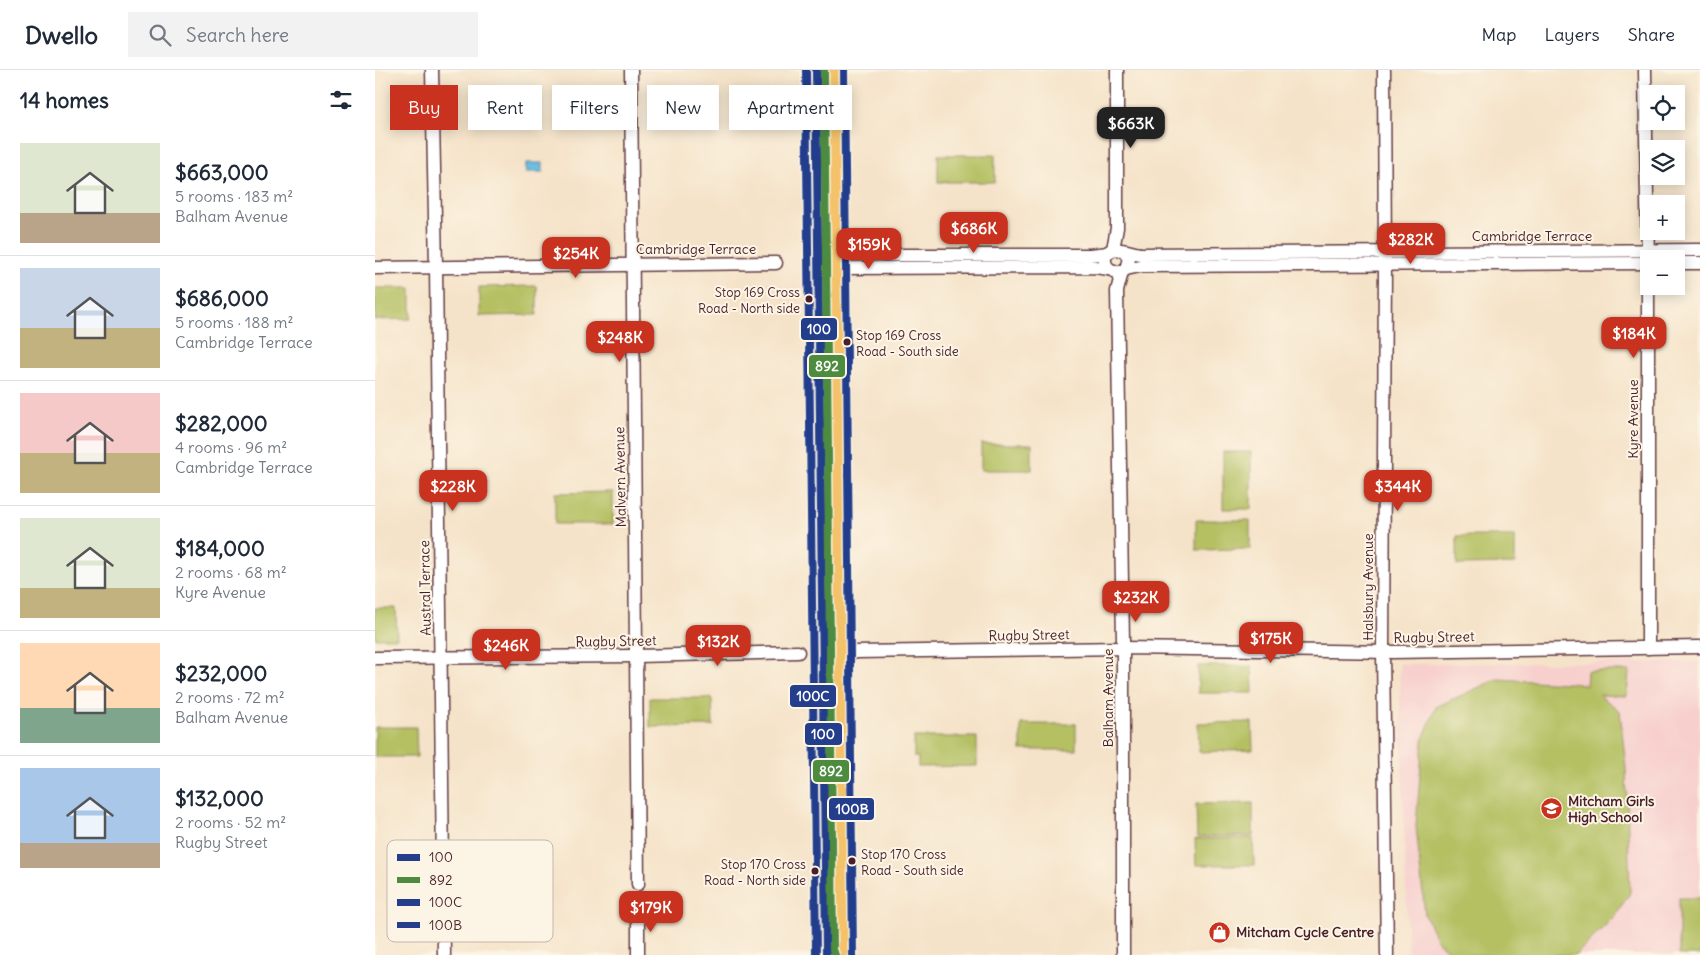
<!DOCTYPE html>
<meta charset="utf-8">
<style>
body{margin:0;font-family:Delius,sans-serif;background:#f2f2f3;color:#1f2937;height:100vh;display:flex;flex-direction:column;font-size:19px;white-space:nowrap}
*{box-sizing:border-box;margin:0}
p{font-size:16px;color:#747a83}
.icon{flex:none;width:28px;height:28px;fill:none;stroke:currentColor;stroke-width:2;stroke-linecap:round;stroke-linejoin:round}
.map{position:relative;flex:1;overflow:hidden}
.drawer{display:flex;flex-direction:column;background:#fff;width:375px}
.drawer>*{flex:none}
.banner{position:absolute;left:15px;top:15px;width:475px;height:45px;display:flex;gap:10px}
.controls{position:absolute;left:1265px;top:15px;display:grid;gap:10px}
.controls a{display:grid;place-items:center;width:45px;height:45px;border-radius:0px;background:#fff;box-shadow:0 2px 12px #0003;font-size:25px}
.price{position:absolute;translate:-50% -42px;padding:0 11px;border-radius:10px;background:#c8321e;color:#fff;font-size:16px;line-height:32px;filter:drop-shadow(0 1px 2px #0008)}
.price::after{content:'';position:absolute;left:50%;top:30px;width:15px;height:11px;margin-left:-8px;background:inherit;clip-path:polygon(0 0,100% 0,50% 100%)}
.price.current{background:#222;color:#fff}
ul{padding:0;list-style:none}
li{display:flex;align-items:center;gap:15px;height:125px;padding:0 20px}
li+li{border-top:1px solid #e0e1e3}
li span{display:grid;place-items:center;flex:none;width:140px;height:100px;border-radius:0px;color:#555}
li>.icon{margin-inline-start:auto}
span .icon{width:60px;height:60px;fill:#fffc;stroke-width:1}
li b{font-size:21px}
h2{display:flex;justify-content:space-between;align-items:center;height:60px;padding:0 20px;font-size:21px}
.tag{padding:0 18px;border-radius:0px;background:#fff;box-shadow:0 2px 12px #0003;font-size:18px;line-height:45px}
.tag.current{background:#c8321e;color:#fff}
header{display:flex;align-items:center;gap:30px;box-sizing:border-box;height:70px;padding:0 25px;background:#fff;border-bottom:1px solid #e0e1e3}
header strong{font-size:24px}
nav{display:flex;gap:28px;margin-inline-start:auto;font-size:18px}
.search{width:350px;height:45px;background:#f2f2f3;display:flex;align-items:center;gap:12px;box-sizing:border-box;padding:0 18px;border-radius:0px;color:#747a83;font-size:19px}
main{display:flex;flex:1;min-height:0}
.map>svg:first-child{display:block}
.built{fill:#f7d0ce}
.green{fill:#b4c062;stroke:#7f7046}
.water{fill:#64bce1;stroke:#576e86}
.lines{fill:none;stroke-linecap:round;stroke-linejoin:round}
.street-casing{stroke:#643c43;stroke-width:15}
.highway-casing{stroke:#643c43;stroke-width:26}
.street{stroke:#fff;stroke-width:12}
.highway{stroke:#f3c26a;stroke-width:24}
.bus-1-casing{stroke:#fcf5e5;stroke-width:11}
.bus-2-casing{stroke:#fcf5e5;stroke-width:11}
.bus-3-casing{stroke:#fcf5e5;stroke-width:11}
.bus-4-casing{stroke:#fcf5e5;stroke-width:11}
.bus-1{stroke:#243e8c;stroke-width:8}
.bus-2{stroke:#4d8b3f;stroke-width:8}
.bus-3{stroke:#243e8c;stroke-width:8}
.bus-4{stroke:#243e8c;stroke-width:8}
.bus-dot{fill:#4a1f2b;stroke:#fcf5e5;stroke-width:2}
.labels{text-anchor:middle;stroke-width:4;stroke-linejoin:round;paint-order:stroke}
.bus-label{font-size:13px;fill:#4a1f2b;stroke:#fcf5e5;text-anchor:end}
.street-label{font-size:14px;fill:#4a1f2b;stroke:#fcf5e5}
.poi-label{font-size:14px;font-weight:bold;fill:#4a1f2b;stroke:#fcf5e5;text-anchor:start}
.key{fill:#fcf5e5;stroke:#c7b5ad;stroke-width:1}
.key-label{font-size:14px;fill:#4a1f2b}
.line-badge{stroke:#fcf5e5;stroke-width:2}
.badge-label{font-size:14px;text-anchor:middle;font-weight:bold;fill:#fff}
</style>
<header>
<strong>Dwello</strong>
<div class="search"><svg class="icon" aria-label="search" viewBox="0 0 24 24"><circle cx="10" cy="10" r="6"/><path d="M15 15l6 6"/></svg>Search here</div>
<nav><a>Map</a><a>Layers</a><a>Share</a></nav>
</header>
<main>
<section class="drawer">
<h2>14 homes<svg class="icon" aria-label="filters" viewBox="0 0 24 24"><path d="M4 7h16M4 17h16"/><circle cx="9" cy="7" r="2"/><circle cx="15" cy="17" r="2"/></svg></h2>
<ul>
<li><span style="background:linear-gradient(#dfe7d0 70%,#b9a48a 0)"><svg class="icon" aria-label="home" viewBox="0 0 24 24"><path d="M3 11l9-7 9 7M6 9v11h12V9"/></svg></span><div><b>$663,000</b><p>5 rooms · 183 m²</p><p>Balham Avenue</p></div></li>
<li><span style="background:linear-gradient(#c9d6e8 60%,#c2b280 0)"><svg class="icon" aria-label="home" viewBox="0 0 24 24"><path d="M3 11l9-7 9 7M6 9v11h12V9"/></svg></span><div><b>$686,000</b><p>5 rooms · 188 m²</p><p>Cambridge Terrace</p></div></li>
<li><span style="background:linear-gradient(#f6c9c9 60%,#c2b280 0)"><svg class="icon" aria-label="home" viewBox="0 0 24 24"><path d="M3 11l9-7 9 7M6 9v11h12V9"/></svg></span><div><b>$282,000</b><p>4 rooms · 96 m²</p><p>Cambridge Terrace</p></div></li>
<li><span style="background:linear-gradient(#dfe7d0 70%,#c2b280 0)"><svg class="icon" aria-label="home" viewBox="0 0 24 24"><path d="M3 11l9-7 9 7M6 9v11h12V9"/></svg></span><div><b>$184,000</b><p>2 rooms · 68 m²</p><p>Kyre Avenue</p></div></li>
<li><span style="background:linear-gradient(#ffd9b3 65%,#7fa58c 0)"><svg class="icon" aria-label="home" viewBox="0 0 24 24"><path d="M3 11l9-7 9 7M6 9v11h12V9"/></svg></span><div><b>$232,000</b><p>2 rooms · 72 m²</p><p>Balham Avenue</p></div></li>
<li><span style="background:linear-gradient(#a9c7e8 75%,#b9a48a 0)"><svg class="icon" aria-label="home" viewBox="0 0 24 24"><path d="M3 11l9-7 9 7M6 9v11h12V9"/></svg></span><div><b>$132,000</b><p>2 rooms · 52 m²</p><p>Rugby Street</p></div></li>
</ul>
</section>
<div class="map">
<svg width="1325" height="885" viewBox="0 0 1325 885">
<rect width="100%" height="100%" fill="#fcf5e5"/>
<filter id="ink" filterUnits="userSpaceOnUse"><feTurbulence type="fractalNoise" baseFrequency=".02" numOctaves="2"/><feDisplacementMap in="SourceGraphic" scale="10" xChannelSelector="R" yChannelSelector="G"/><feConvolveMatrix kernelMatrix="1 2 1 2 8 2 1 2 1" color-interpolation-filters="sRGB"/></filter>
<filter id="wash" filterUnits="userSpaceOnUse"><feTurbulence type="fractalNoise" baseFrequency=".0096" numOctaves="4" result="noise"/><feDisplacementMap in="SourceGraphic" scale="20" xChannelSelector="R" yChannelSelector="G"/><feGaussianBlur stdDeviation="1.12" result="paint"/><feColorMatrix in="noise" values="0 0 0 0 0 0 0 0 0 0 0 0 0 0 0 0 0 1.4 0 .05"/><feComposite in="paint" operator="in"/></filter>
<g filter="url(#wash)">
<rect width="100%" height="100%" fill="#f5e3c9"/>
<polygon class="built" points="1325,592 1325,885 1033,885 1024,594"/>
<g class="green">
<rect x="563" y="85" width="57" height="27"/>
<polygon points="162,216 162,245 104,246 104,217"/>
<polygon points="0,218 36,218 36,249 0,250"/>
<rect x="606" y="374" width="51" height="26"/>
<rect x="848" y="382" width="28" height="57"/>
<polygon points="238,422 238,454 180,454 180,423"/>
<polygon points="821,450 875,450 875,479 821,480"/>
<polygon points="1082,466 1140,466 1140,494 1082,495"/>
<polygon points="0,538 21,538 22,568 0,568"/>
<polygon points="823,596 877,596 878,623 823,623"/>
<polygon points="1212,601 1254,601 1252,626 1224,625 1245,641 1251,699 1255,823 1239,847 1201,885 1079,885 1063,872 1050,845 1041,756 1048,669 1061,637 1122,609 1209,614 1211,616"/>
<polygon points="275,628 337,628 338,656 275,657"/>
<polygon points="877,652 878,680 824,682 823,653"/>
<rect x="646" y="654" width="55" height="26"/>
<polygon points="0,657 41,657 42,687 0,687"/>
<polygon points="539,667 602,667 602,696 543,697 543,687 539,687"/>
<polygon points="878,733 878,766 822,767 821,734"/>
<polygon points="878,768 879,795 821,795 820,769"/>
<rect x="1304" y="828" width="21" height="57"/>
</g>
<rect class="water" x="151" y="93" width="17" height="9"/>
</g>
<g filter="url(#ink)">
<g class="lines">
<defs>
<g id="street">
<polyline points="57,0 61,197 69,885"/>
<polyline points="256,0 263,814"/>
<polyline points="1009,0 1010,195 1008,582 1012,885"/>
<polyline points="1270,0 1273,193 1273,578"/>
<polyline points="738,179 742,158 742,0"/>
<path d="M750 182 754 188 751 199 744 203 734 199C731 196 729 193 730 188 734 172 755 183 766 184L1325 180"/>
<polyline points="462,185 715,185 733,183"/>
<polyline points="1301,193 1325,193"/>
<polyline points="0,198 401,193"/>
<polyline points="462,198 720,197 734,199"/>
<polyline points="751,199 765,196 1274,193"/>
<polyline points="747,202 742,221 748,571 748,885"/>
<polyline points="464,587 482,582 748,578 1017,582 1325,577"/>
<polyline points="0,588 262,586 423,582"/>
<polyline points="263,841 263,885"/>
</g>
<g id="highway">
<polyline points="441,0 451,885"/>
<polyline points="459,0 462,198 464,587 468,885"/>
</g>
</defs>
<use href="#street" class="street-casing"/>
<use href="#highway" class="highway-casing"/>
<use href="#street" class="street"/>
<use href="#highway" class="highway"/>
<defs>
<polyline id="bus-1" points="441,0 451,885"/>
<polyline id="bus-2" points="449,0 457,769 458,879 460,885"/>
<polyline id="bus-3" points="431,0 441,885"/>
<polyline id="bus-4" points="469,0 478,885"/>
</defs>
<use href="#bus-1" class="bus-1-casing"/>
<use href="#bus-2" class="bus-2-casing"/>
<use href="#bus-3" class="bus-3-casing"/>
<use href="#bus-4" class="bus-4-casing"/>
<use href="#bus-1" class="bus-1"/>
<use href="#bus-2" class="bus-2"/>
<use href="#bus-3" class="bus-3"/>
<use href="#bus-4" class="bus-4"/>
</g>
</g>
<defs>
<symbol id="school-disc" viewBox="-11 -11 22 22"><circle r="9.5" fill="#c8321e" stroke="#fcf5e5"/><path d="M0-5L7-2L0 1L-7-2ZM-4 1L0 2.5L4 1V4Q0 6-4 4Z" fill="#fff"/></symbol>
<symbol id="shop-disc" viewBox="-11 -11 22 22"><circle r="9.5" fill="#c8321e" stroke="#fcf5e5"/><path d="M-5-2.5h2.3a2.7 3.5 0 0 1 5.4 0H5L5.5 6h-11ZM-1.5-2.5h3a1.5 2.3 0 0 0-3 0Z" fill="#fff"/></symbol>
</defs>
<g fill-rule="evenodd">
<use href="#school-disc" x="1164" y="726" width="25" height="25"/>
<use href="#shop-disc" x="832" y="850" width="25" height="25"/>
</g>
<g class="bus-dot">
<circle cx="434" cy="229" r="4.5"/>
<circle cx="472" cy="272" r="4.5"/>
<circle cx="477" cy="791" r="4.5"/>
<circle cx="440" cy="801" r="4.5"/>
</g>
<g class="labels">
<g class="bus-label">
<text x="425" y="227">Stop 169 Cross<tspan x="425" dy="16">Road - North side</tspan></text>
<text x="481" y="270" text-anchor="start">Stop 169 Cross<tspan x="481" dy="16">Road - South side</tspan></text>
<text x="486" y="789" text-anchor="start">Stop 170 Cross<tspan x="486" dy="16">Road - South side</tspan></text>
<text x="431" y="799">Stop 170 Cross<tspan x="431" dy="16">Road - North side</tspan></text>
</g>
<g class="street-label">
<text x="1157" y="171">Cambridge Terrace</text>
<text x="321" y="184">Cambridge Terrace</text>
<text transform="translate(1258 349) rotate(-90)" y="5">Kyre Avenue</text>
<text transform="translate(245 407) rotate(-91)" y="5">Malvern Avenue</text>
<text transform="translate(993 517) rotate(-90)" y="5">Halsbury Avenue</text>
<text transform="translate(50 518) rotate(-91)" y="5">Austral Terrace</text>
<text transform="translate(654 565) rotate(-1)" y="5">Rugby Street</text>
<text transform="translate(1059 567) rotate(-1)" y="5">Rugby Street</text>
<text transform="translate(241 571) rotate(-1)" y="5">Rugby Street</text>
<text transform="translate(733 628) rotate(-90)" y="5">Balham Avenue</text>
</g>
<g class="poi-label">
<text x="1193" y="736">Mitcham Girls<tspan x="1193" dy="16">High School</tspan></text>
<text x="861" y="867">Mitcham Cycle Centre</text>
</g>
</g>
<rect x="12" y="770" width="166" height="102" rx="8" class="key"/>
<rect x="22" y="784" width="23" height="7" fill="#243e8c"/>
<rect x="22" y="807" width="23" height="6" fill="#4d8b3f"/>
<rect x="22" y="829" width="23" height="7" fill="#243e8c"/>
<rect x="22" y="852" width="23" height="6" fill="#243e8c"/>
<g class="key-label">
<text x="54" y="792">100</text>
<text x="54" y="815">892</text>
<text x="54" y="837">100C</text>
<text x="54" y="860">100B</text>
</g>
<g class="line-badge">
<rect x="425" y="247" width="38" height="24" rx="5" fill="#243e8c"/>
<rect x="433" y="284" width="38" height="24" rx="5" fill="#4d8b3f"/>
<rect x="414" y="614" width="48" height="24" rx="5" fill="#243e8c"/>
<rect x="429" y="652" width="39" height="24" rx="5" fill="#243e8c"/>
<rect x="437" y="689" width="38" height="24" rx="5" fill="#4d8b3f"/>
<rect x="453" y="727" width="47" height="24" rx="5" fill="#243e8c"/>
</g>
<g class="badge-label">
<text x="444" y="264">100</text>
<text x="452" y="301">892</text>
<text x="438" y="631">100C</text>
<text x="448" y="669">100</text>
<text x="456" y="706">892</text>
<text x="477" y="744">100B</text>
</g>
</svg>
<div class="controls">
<a><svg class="icon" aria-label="locate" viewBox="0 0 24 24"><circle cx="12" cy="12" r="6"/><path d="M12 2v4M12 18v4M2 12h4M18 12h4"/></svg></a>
<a><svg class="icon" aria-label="layers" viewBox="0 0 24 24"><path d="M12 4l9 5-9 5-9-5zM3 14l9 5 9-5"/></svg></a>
<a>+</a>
<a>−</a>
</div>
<b class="price current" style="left:756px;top:79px">$663K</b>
<b class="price" style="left:599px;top:184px">$686K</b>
<b class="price" style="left:1036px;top:195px">$282K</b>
<b class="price" style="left:494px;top:200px">$159K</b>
<b class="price" style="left:201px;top:209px">$254K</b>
<b class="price" style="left:1259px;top:289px">$184K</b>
<b class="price" style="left:245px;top:293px">$248K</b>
<b class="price" style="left:78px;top:442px">$228K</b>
<b class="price" style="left:1023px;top:442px">$344K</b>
<b class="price" style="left:761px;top:553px">$232K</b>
<b class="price" style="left:896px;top:594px">$175K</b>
<b class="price" style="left:343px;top:597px">$132K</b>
<b class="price" style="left:131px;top:601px">$246K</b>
<b class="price" style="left:276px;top:863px">$179K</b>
<div class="banner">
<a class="tag current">Buy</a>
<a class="tag">Rent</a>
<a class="tag">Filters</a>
<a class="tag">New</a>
<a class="tag">Apartment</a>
</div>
</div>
</main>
